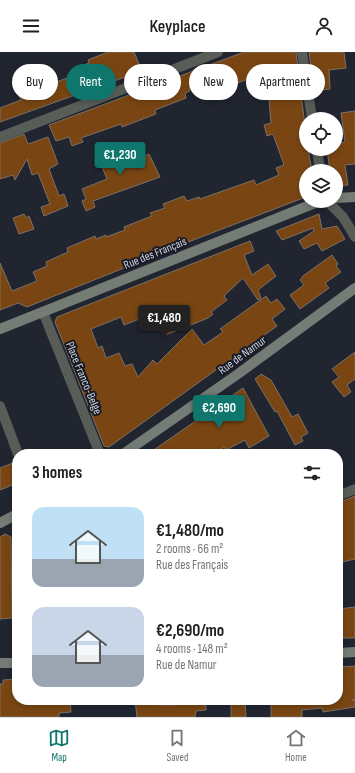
<!DOCTYPE html>
<meta charset="utf-8">
<style>
body{margin:0;font-family:"Sofia Sans Condensed",sans-serif;background:#f6f6f6;color:#202124;height:100vh;display:flex;flex-direction:column;font-size:15px;white-space:nowrap}
*{box-sizing:border-box;margin:0}
p{font-size:13px;color:#757577}
.icon{flex:none;width:22px;height:22px;fill:none;stroke:currentColor;stroke-width:2;stroke-linecap:round;stroke-linejoin:round}
.map{position:relative;flex:1;overflow:hidden}
.details{position:absolute;left:12px;top:397px;width:331px;height:256px;display:flex;flex-direction:column;background:#fff;border-radius:16px;box-shadow:0 2px 6px #0003}
.details>*{flex:none}
.guide{position:absolute;left:12px;top:12px;width:331px;height:36px;display:flex;gap:8px}
.buttons{position:absolute;left:299px;top:60px;display:grid;gap:8px}
.buttons a{display:grid;place-items:center;width:44px;height:44px;border-radius:50%;background:#fff;box-shadow:0 2px 6px #0003;font-size:20px}
.price{position:absolute;translate:-50% -34px;padding:0 9px;border-radius:4px;background:#0f766e;color:#fff;font-size:13px;line-height:26px;filter:drop-shadow(0 1px 2px #0008)}
.price::after{content:'';position:absolute;left:50%;top:24px;width:12px;height:9px;margin-left:-6px;background:inherit;clip-path:polygon(0 0,100% 0,50% 100%)}
.price.current{background:#222;color:#fff}
ul{padding:0;list-style:none}
li{display:flex;align-items:center;gap:12px;height:100px;padding:0 20px}
li span{display:grid;place-items:center;flex:none;width:112px;height:80px;border-radius:12px;color:#555}
li>.icon{margin-inline-start:auto}
span .icon{width:48px;height:48px;fill:#fffc;stroke-width:1}
li b{font-size:17px}
h2{display:flex;justify-content:space-between;align-items:center;height:48px;padding:0 20px;font-size:17px}
.tag{padding:0 14px;border-radius:18px;background:#fff;box-shadow:0 2px 6px #0003;font-size:14px;line-height:36px}
.tag.current{background:#0f766e;color:#fff}
header{display:flex;justify-content:space-between;align-items:center;height:52px;padding:0 20px;background:#fff;font-size:18px;font-weight:600}
.dock{display:flex;justify-content:space-around;align-items:center;height:56px;border-top:1px solid #e0e0e0;background:#fff;font-size:11px;color:#757577}
.dock a{display:grid;justify-items:center;gap:2px}
.dock .current{color:#0f766e}
.map>svg:first-child{display:block}
.building{fill:#794613;stroke:#7c7066}
.lines{fill:none;stroke-linecap:round;stroke-linejoin:round}
.street{stroke:#585d58;stroke-width:10}
.secondary{stroke:#747c75;stroke-width:10}
.labels{text-anchor:middle;stroke-width:4;stroke-linejoin:round;paint-order:stroke}
.street-label{font-size:12px;fill:#d0d2da;stroke:#181b26}
</style>
<header><svg class="icon" aria-label="menu" viewBox="0 0 24 24"><path d="M4 6h16M4 12h16M4 18h16"/></svg>Keyplace<svg class="icon" aria-label="person" viewBox="0 0 24 24"><circle cx="12" cy="8" r="4"/><path d="M4 21q1-7 8-7t8 7"/></svg></header>
<div class="map">
<svg width="355" height="665" viewBox="0 0 355 665">
<rect width="100%" height="100%" fill="#212530"/>
<g class="building">
<polygon points="108,0 134,0 142,19 0,70 0,56 21,48 19,44 75,23 73,17 89,11 88,8"/>
<polygon points="244,0 296,0 306,82 306,97 308,97 312,119 306,119 306,145 196,187 27,255 18,251 0,258 0,211 12,239 37,229 33,220 47,214 46,210 68,200 67,196 95,184 96,187 106,183 106,185 125,178 124,175 152,164 150,161 165,156 163,152 184,144 187,149 199,145 200,147 254,128 256,133 279,123 276,116 284,113 273,82 267,84 264,73 271,71 269,48 273,47 270,23 257,28 256,24 227,35 225,30 217,34 215,30 208,33 207,29 189,36 190,39 185,41 186,46 155,58 156,62 122,75 121,72 81,86 83,90 72,94 69,85 56,89 49,73"/>
<polygon points="309,0 344,0 346,16 329,18 330,37 314,39"/>
<polygon points="355,59 355,112 345,113 348,133 336,134 336,119 330,119 327,97 336,97 336,92 345,90 341,61"/>
<polygon points="24,82 28,92 48,85 58,112 49,117 59,144 64,142 68,154 44,164 41,155 50,152 38,121 32,123 27,107 15,128 13,123 0,127 0,91"/>
<polygon points="120,97 124,110 134,106 135,108 149,102 160,125 93,149 95,155 86,159 82,149 86,147 82,137 107,127 98,105"/>
<polygon points="24,162 26,166 29,164 34,177 19,182 13,166"/>
<polygon points="319,162 322,177 337,174 345,187 322,199 317,191 304,197 299,189 314,179 313,176 282,188 276,179"/>
<polygon points="250,189 254,199 244,203 252,223 268,212 276,224 258,238 261,246 258,248 243,226 224,244 227,248 211,260 213,262 208,266 166,283 155,261 124,273 121,265 91,277 98,296 102,294 106,306 119,301 125,314 132,312 138,325 153,308 157,312 192,277 204,293 223,280 220,277 266,244 271,251 277,247 285,257 272,267 277,274 109,395 104,394 55,270 57,265"/>
<polygon points="332,203 338,212 336,214 341,220 325,231 329,236 300,257 290,243 304,233 300,228 303,224"/>
<polygon points="355,300 355,327 347,333 351,340 344,345 332,330 339,325 332,317"/>
<polygon points="261,322 271,328 292,365 298,362 308,381 301,385 303,389 295,393 277,359 275,360 255,327"/>
<polygon points="243,336 269,384 249,396 245,388 226,398 224,395 214,402 148,402"/>
<polygon points="13,411 17,420 17,431 0,438 0,416"/>
<polygon points="355,444 355,507 338,511 338,451"/>
<polygon points="5,482 11,485 12,566 0,567 0,485"/>
<polygon points="355,555 355,586 338,586 339,557"/>
<polygon points="355,614 355,648 352,648 355,648 355,655 323,660 322,656 302,658 302,665 271,665 271,648 338,648 338,615"/>
<polygon points="17,627 17,648 70,648 71,660 59,661 59,665 0,665 0,632 3,632 3,628"/>
<polygon points="135,648 150,648 151,653 157,652 157,653 176,653 176,648 206,648 206,658 196,659 195,665 137,665"/>
<polygon points="231,648 245,648 246,665 231,665"/>
</g>
<g class="lines">
<g class="street">
<polyline points="302,0 312,67"/>
<polyline points="0,85 218,0"/>
<polyline points="317,97 320,119"/>
<polyline points="327,149 343,165 355,185"/>
<polyline points="43,260 100,402"/>
<polyline points="0,354 18,402"/>
<polyline points="338,444 355,437"/>
</g>
<g class="secondary">
<polyline points="336,146 355,145"/>
<polyline points="0,277 320,149"/>
<polyline points="123,402 238,322 355,236"/>
<polyline points="0,471 17,462"/>
<polyline points="338,601 355,600"/>
<polyline points="0,611 17,611"/>
</g>
</g>
<g class="labels">
<g class="street-label">
<text transform="translate(155 201) rotate(-22)" y="4">Rue des Français</text>
<text transform="translate(242 303) rotate(-36)" y="4">Rue de Namur</text>
<text transform="translate(84 326) rotate(68)" y="4">Place Franco-Belge</text>
</g>
</g>
</svg>
<div class="buttons">
<a><svg class="icon" aria-label="locate" viewBox="0 0 24 24"><circle cx="12" cy="12" r="6"/><path d="M12 2v4M12 18v4M2 12h4M18 12h4"/></svg></a>
<a><svg class="icon" aria-label="layers" viewBox="0 0 24 24"><path d="M12 4l9 5-9 5-9-5zM3 14l9 5 9-5"/></svg></a>
</div>
<b class="price" style="left:120px;top:124px">€1,230</b>
<b class="price current" style="left:164px;top:287px">€1,480</b>
<b class="price" style="left:219px;top:377px">€2,690</b>
<div class="guide">
<a class="tag">Buy</a>
<a class="tag current">Rent</a>
<a class="tag">Filters</a>
<a class="tag">New</a>
<a class="tag">Apartment</a>
</div>
<section class="details">
<h2>3 homes<svg class="icon" aria-label="filters" viewBox="0 0 24 24"><path d="M4 7h16M4 17h16"/><circle cx="9" cy="7" r="2"/><circle cx="15" cy="17" r="2"/></svg></h2>
<ul>
<li><span style="background:linear-gradient(#bfe0f5 65%,#9aa5b1 0)"><svg class="icon" aria-label="home" viewBox="0 0 24 24"><path d="M3 11l9-7 9 7M6 9v11h12V9"/></svg></span><div><b>€1,480/mo</b><p>2 rooms · 66 m²</p><p>Rue des Français</p></div></li>
<li><span style="background:linear-gradient(#c9d6e8 60%,#9aa5b1 0)"><svg class="icon" aria-label="home" viewBox="0 0 24 24"><path d="M3 11l9-7 9 7M6 9v11h12V9"/></svg></span><div><b>€2,690/mo</b><p>4 rooms · 148 m²</p><p>Rue de Namur</p></div></li>
</ul>
</section>
</div>
<nav class="dock">
<a class="current"><svg class="icon" aria-label="map" viewBox="0 0 24 24"><path d="M3 6l6-2 6 2 6-2v14l-6 2-6-2-6 2zM9 4v14M15 6v14"/></svg>Map</a>
<a><svg class="icon" aria-label="saved" viewBox="0 0 24 24"><path d="M7 4h10v16l-5-4-5 4z"/></svg>Saved</a>
<a><svg class="icon" aria-label="home" viewBox="0 0 24 24"><path d="M3 11l9-7 9 7M6 9v11h12V9"/></svg>Home</a>
</nav>
